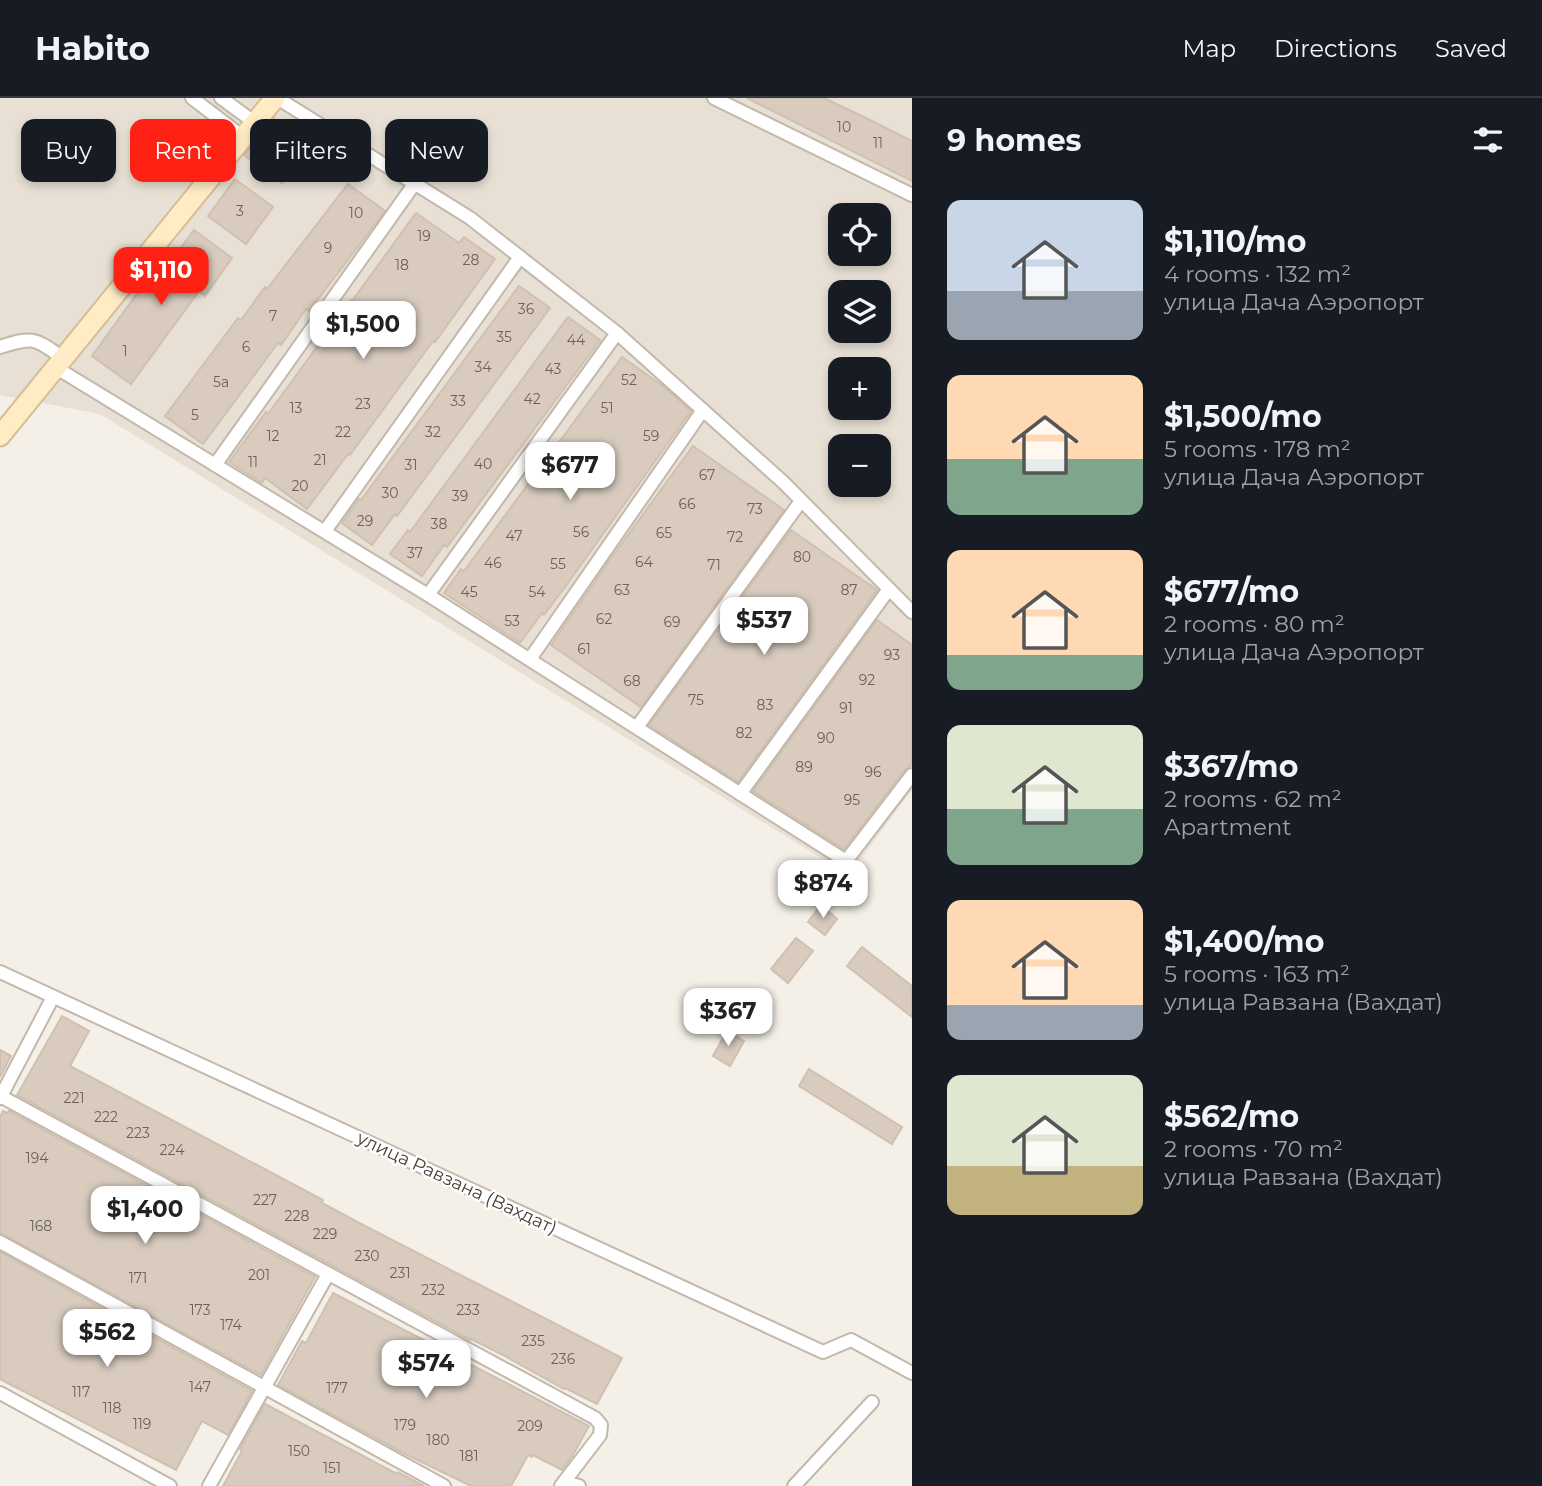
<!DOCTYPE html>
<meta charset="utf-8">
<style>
body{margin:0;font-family:Montserrat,sans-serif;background:#242831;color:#f1f3f6;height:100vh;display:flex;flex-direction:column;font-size:26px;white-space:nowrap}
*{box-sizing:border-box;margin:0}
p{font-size:23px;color:#9ea1a6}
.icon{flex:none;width:38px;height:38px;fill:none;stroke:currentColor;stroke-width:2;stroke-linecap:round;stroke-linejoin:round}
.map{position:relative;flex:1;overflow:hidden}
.drawer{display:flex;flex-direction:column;background:#171b24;width:630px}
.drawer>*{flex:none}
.guide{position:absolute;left:21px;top:21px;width:665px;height:63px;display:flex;gap:14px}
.controls{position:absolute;left:828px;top:105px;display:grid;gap:14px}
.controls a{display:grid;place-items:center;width:63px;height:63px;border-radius:14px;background:#171b24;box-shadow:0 4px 10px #0003;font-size:35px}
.price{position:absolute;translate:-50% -60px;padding:0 16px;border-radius:14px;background:#fff;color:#222;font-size:23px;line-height:46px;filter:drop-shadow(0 2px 4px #0008)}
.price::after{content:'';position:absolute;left:50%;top:42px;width:21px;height:16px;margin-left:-10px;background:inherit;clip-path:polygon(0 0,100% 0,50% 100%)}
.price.selected{background:#ff2113;color:#fff}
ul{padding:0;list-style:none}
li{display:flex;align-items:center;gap:21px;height:175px;padding:0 35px}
li span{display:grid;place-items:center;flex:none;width:196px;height:140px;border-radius:14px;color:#555}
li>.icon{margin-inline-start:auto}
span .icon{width:84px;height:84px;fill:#fffc;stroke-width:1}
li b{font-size:30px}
h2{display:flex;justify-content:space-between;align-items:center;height:84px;padding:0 35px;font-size:30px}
.tag{padding:0 24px;border-radius:14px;background:#171b24;box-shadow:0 4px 10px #0003;font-size:24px;line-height:63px}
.tag.selected{background:#ff2113;color:#fff}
header{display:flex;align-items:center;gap:42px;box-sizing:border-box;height:98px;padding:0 35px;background:#171b24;border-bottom:2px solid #363941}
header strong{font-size:33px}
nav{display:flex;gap:38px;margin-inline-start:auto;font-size:24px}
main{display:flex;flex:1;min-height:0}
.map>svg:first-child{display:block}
.residential{fill:#e8e0d4;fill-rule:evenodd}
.building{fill:#d9ccbf;stroke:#d0c0af;stroke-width:2}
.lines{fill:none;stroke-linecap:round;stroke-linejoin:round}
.minor-casing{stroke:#c2b8ac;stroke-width:16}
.secondary-casing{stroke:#d5be95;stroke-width:23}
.minor{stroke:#fff;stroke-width:12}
.secondary{stroke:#ffecc5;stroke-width:19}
.labels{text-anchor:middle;stroke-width:5;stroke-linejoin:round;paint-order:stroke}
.number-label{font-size:14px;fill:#6c6258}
.street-label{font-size:18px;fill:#473e35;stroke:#fff}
</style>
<header>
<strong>Habito</strong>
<nav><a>Map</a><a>Directions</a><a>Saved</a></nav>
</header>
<main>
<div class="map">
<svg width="912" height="1388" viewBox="0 0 912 1388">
<rect width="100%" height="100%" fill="#f4efe7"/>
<path class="residential" d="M0 0H912V692L849 777 100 316 0 297ZM840 117H878V156H840ZM840 194H878V233H840ZM840 271H878V310H840ZM840 348H878V387H840Z"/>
<g class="building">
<polygon points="747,0 824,0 872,23 912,43 912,83"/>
<polygon points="274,21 310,47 282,85 244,57"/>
<polygon points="235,81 273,109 246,146 208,118"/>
<polygon points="348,86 385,113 309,213 306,211 281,247 278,245 203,346 165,318 238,220 241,222 265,189 267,191"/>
<polygon points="416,115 459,145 464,139 495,161 435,244 433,243 350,357 348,356 307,411 265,380 262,385 229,364 266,314 268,316 351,202 352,203"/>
<polygon points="194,132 232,160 205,198 199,193 131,286 92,258 152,175 159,180"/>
<polygon points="519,188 550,210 397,418 395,416 372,447 342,425 359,401 361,402"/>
<polygon points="568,219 600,242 447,449 444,447 422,478 390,456 408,432 410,434"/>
<polygon points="622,259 663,288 691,313 565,489 544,517 542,515 520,545 444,495 461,471 464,473"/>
<polygon points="693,348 784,412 641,609 551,547 609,463"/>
<polygon points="791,432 877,492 738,684 649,627"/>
<polygon points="877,522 912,547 912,666 905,672 844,751 753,693"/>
<polygon points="845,773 853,779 835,802 827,796"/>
<polygon points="821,807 837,821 825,837 808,824"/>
<polygon points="796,840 813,853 788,885 771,871"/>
<polygon points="862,849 912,888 912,919 847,868"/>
<polygon points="62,918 89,933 70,968 323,1102 322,1105 365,1128 622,1260 597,1306 565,1290 564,1291 503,1257 471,1241 470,1242 17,997"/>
<polygon points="727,933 744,943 730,968 713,958"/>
<polygon points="0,952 11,958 0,979"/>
<polygon points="809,971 902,1029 892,1046 799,988"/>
<polygon points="3,1013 7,1015 9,1013 315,1179 261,1277 0,1135 0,1019"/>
<polygon points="0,1154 252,1293 228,1337 202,1323 176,1372 0,1281"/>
<polygon points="333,1195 589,1328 573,1357 562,1372 533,1357 532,1359 528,1357 511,1388 471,1388 407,1357 278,1287 302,1243 306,1245"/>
<polygon points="265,1306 397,1376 398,1374 424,1388 223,1388 242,1353 240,1351"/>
</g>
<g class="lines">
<defs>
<g id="minor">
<polyline points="192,0 243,39"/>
<polyline points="221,0 254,24"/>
<polyline points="277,0 470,120 617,235 783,384 912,514"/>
<polyline points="714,0 912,97"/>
<path d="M0 249C34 238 34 240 63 260"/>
<polyline points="55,269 428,497 846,763 912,677"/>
<polyline points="215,367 415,85"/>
<polyline points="325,433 520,159"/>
<polyline points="428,497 617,235"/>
<polyline points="530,561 703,312"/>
<polyline points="637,629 801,403"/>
<polyline points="740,696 889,491"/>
<polyline points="0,874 823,1254 851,1242 912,1275"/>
<polyline points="0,998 595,1320 601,1327 600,1337 561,1388"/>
<polyline points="0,1000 53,899"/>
<polyline points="0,1144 444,1388"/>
<polyline points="0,1295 170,1388"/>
<polyline points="564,1384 579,1388"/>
<polyline points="209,1388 328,1176"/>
<polyline points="794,1388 872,1304"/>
</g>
<polyline id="secondary" points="0,338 275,0"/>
</defs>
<use href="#minor" class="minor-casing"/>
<use href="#secondary" class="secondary-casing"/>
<use href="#minor" class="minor"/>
<use href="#secondary" class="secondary"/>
</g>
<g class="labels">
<g class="number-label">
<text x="844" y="34">10</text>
<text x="878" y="50">11</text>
<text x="240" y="118">3</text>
<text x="356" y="120">10</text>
<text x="424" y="143">19</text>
<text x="328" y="155">9</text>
<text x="471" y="167">28</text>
<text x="402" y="172">18</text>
<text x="526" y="216">36</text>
<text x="273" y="223">7</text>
<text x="504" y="244">35</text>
<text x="576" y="247">44</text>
<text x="246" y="254">6</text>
<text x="125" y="258">1</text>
<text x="483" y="274">34</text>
<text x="553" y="276">43</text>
<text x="629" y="287">52</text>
<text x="221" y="289">5а</text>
<text x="532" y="306">42</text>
<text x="458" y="308">33</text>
<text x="363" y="311">23</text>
<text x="296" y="315">13</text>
<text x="607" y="315">51</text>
<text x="195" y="322">5</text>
<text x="343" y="339">22</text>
<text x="433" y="339">32</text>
<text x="273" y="343">12</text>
<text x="651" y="343">59</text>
<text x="320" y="367">21</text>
<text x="253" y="369">11</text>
<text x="483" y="371">40</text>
<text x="411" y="372">31</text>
<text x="707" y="382">67</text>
<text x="300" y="393">20</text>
<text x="390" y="400">30</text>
<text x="460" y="403">39</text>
<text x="687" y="411">66</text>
<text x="755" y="416">73</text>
<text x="365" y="428">29</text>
<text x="439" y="431">38</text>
<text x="581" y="439">56</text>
<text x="664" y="440">65</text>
<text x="514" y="443">47</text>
<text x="735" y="444">72</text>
<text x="415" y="460">37</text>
<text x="802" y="464">80</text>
<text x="644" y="469">64</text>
<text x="493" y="470">46</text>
<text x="558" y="471">55</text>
<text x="714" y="472">71</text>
<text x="622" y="497">63</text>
<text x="849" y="497">87</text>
<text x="469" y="499">45</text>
<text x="537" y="499">54</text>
<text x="604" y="526">62</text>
<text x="512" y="528">53</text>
<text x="672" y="529">69</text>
<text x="584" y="556">61</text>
<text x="892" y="562">93</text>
<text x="867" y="587">92</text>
<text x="632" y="588">68</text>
<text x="696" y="607">75</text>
<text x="765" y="612">83</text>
<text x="846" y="615">91</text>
<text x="744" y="640">82</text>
<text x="826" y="645">90</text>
<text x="804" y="674">89</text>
<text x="873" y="679">96</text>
<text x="852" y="707">95</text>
<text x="74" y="1005">221</text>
<text x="106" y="1024">222</text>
<text x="138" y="1040">223</text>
<text x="172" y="1057">224</text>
<text x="37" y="1065">194</text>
<text x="265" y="1107">227</text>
<text x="297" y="1123">228</text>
<text x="41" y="1133">168</text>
<text x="325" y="1141">229</text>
<text x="367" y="1163">230</text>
<text x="400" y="1180">231</text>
<text x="259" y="1182">201</text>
<text x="138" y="1185">171</text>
<text x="433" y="1197">232</text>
<text x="200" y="1217">173</text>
<text x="468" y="1217">233</text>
<text x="231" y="1232">174</text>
<text x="533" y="1248">235</text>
<text x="563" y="1266">236</text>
<text x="200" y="1294">147</text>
<text x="337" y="1295">177</text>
<text x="81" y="1299">117</text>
<text x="112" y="1315">118</text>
<text x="142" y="1331">119</text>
<text x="405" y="1332">179</text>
<text x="530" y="1333">209</text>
<text x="438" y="1347">180</text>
<text x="299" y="1358">150</text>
<text x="469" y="1363">181</text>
<text x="332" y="1375">151</text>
</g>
<g class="street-label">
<text transform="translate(457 1085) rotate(25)" y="6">улица Равзана (Вахдат)</text>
</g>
</g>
</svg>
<div class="controls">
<a><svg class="icon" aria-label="locate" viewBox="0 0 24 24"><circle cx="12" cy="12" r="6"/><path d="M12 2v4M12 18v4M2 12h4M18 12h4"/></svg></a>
<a><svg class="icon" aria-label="layers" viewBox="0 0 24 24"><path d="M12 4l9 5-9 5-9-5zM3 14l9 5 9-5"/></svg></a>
<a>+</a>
<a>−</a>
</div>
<b class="price selected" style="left:161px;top:209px">$1,110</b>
<b class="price" style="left:363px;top:263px">$1,500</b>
<b class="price" style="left:570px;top:404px">$677</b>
<b class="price" style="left:764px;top:559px">$537</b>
<b class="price" style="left:823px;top:822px">$874</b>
<b class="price" style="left:728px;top:950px">$367</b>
<b class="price" style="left:145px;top:1148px">$1,400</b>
<b class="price" style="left:107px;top:1271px">$562</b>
<b class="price" style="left:426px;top:1302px">$574</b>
<div class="guide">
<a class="tag">Buy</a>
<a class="tag selected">Rent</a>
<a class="tag">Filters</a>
<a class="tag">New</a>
</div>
</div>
<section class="drawer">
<h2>9 homes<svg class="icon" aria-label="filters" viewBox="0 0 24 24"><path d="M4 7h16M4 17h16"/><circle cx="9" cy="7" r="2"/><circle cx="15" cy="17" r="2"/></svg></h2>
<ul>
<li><span style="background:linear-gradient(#c9d6e8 65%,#9aa5b1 0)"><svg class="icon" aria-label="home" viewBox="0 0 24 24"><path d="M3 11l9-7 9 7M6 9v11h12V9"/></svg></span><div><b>$1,110/mo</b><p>4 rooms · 132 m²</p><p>улица Дача Аэропорт</p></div></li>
<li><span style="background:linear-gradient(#ffd9b3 60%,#7fa58c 0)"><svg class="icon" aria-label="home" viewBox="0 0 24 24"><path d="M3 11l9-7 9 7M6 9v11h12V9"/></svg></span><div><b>$1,500/mo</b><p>5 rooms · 178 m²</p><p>улица Дача Аэропорт</p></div></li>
<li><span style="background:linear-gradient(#ffd9b3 75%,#7fa58c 0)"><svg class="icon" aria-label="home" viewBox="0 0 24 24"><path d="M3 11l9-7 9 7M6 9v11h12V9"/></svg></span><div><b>$677/mo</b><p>2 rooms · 80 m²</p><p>улица Дача Аэропорт</p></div></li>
<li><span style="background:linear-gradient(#dfe7d0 60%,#7fa58c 0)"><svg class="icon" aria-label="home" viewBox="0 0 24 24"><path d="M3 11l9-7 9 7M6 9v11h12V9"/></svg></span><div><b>$367/mo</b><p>2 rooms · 62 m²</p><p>Apartment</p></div></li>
<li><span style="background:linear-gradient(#ffd9b3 75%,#9aa5b1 0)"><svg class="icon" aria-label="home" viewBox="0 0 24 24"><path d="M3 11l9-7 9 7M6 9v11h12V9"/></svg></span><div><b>$1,400/mo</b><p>5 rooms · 163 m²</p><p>улица Равзана (Вахдат)</p></div></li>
<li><span style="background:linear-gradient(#dfe7d0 65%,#c2b280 0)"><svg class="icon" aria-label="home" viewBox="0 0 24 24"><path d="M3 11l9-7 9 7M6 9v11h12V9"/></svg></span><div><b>$562/mo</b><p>2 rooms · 70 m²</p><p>улица Равзана (Вахдат)</p></div></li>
</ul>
</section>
</main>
